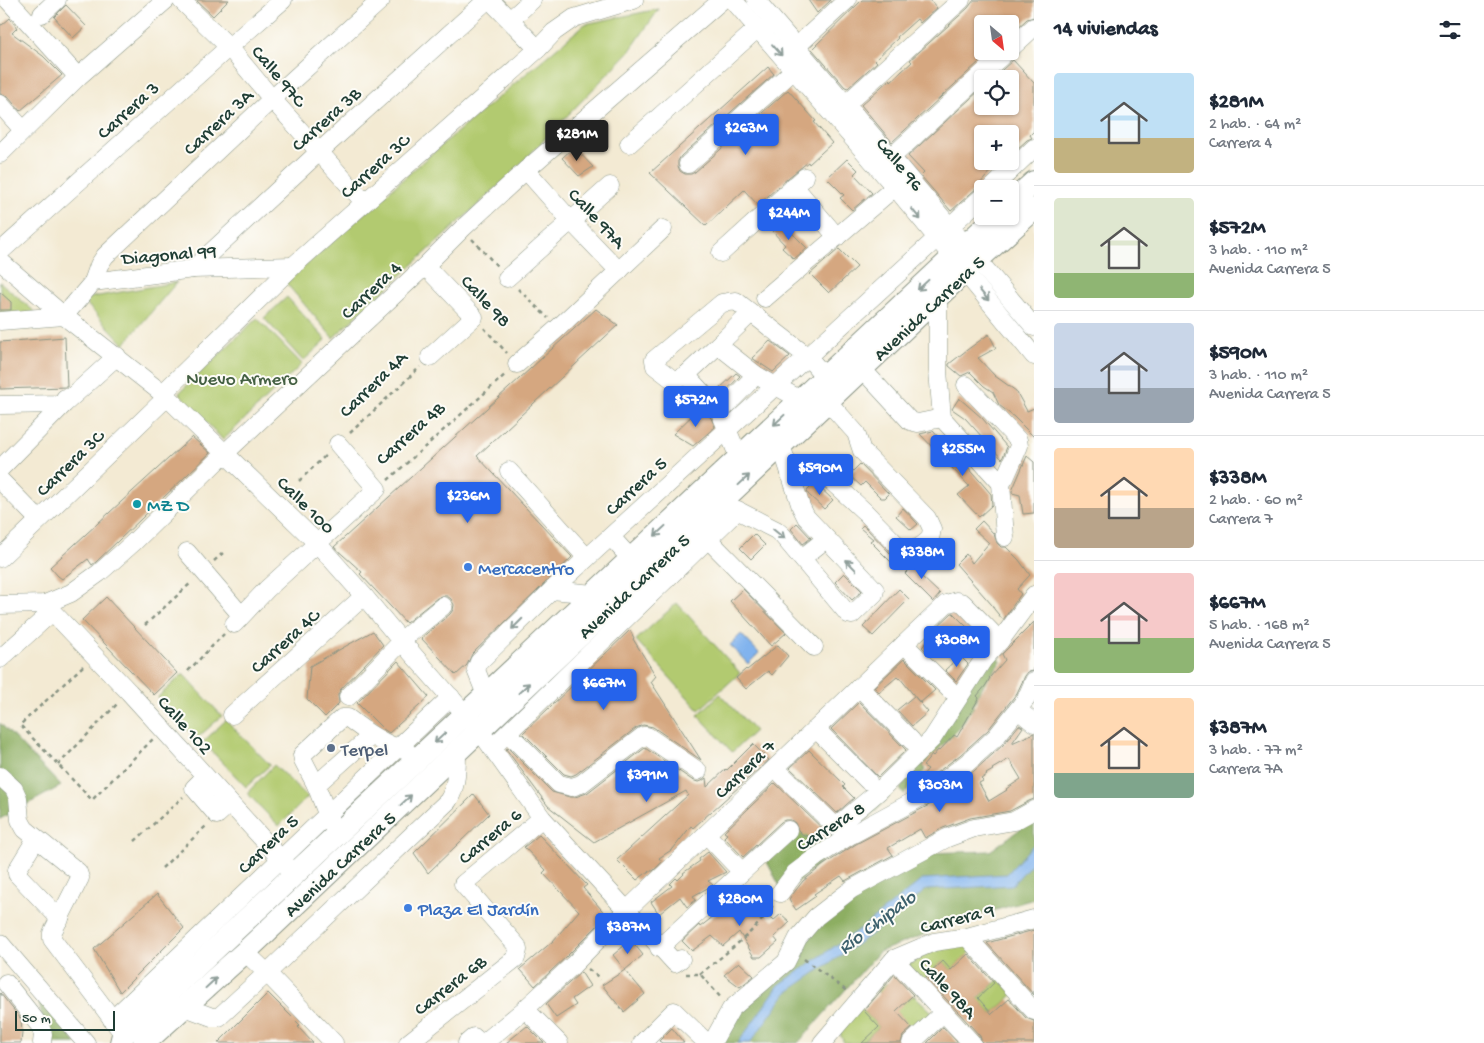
<!DOCTYPE html>
<html lang="es">
<meta charset="utf-8">
<style>
body{margin:0;font-family:"Gochi Hand",sans-serif;background:#f2f2f3;color:#1f2937;height:100vh;display:flex;flex-direction:column;font-size:19px;white-space:nowrap}
*{box-sizing:border-box;margin:0}
p{font-size:16px;color:#747a83}
.icon{flex:none;width:28px;height:28px;fill:none;stroke:currentColor;stroke-width:2;stroke-linecap:round;stroke-linejoin:round}
.map{position:relative;flex:1;overflow:hidden}
.panel{display:flex;flex-direction:column;background:#fff;width:450px}
.panel>*{flex:none}
.needle{width:32px;rotate:151deg}
.tools{position:absolute;left:974px;top:15px;display:grid;gap:10px}
.tools a{display:grid;place-items:center;width:45px;height:45px;border-radius:5px;background:#fff;box-shadow:0 1px 4px #0004;font-size:25px}
.scale{position:absolute;left:15px;bottom:12px;width:100px;box-sizing:border-box;padding-left:5px;border:2px solid #1f3d34;border-top:0;font-size:14px;line-height:18px;white-space:nowrap;color:#1f3d34;-webkit-text-stroke:4px #fdfcf7;paint-order:stroke}
.price{position:absolute;translate:-50% -42px;padding:0 11px;border-radius:5px;background:#2563eb;color:#fff;font-size:16px;line-height:32px;filter:drop-shadow(0 1px 2px #0008)}
.price::after{content:'';position:absolute;left:50%;top:30px;width:15px;height:11px;margin-left:-8px;background:inherit;clip-path:polygon(0 0,100% 0,50% 100%)}
.price.current{background:#222;color:#fff}
ul{padding:0;list-style:none}
li{display:flex;align-items:center;gap:15px;height:125px;padding:0 20px}
li+li{border-top:1px solid #e0e1e3}
li span{display:grid;place-items:center;flex:none;width:140px;height:100px;border-radius:5px;color:#555}
li>.icon{margin-inline-start:auto}
span .icon{width:60px;height:60px;fill:#fffc;stroke-width:1}
li b{font-size:21px}
h2{display:flex;justify-content:space-between;align-items:center;height:60px;padding:0 20px;font-size:21px}
main{display:flex;flex:1;min-height:0}
.map>svg:first-child{display:block}
.green{fill:#b2ca6f;stroke:#688452}
.forest{fill:#8dae62;stroke:#56764b}
.water{fill:#81b3ee;stroke:#507891}
.building{fill:#d5a780;fill-rule:evenodd}
.lines{fill:none;stroke-linecap:round;stroke-linejoin:round}
.minor-casing{stroke:#899484;stroke-width:19}
.major-casing{stroke:#899484;stroke-width:24}
.path{stroke:#899484;stroke-width:2.5;stroke-dasharray:4 4;stroke-linecap:butt}
.minor{stroke:#fff;stroke-width:18}
.major{stroke:#fff;stroke-width:22}
.oneway{stroke:#8f9e9a}
.culture-dot{fill:#0f9aa8;stroke:#fdfcf7;stroke-width:2}
.shop-dot{fill:#3f7fe0;stroke:#fdfcf7;stroke-width:2}
.service-dot{fill:#5c6f8a;stroke:#fdfcf7;stroke-width:2}
.labels{text-anchor:middle;stroke-width:4;stroke-linejoin:round;paint-order:stroke}
.street-label{font-size:19px;fill:#1f3d34;stroke:#fdfcf7}
.park-label{font-size:19px;fill:#446043;stroke:#fdfcf7}
.culture-label{font-size:19px;fill:#0d838f;stroke:#fdfcf7;text-anchor:start}
.shop-label{font-size:19px;fill:#366cbe;stroke:#fdfcf7;text-anchor:start}
.service-label{font-size:19px;fill:#4e5e75;stroke:#fdfcf7;text-anchor:start}
.water-label{font-size:20px;font-style:italic;fill:#3c606c;stroke:#fdfcf7}
</style>
<main>
<div class="map">
<svg width="1034" height="1043" viewBox="0 0 1034 1043">
<rect width="100%" height="100%" fill="#fdfcf7"/>
<filter id="ink" filterUnits="userSpaceOnUse"><feTurbulence type="fractalNoise" baseFrequency=".02" numOctaves="2"/><feDisplacementMap in="SourceGraphic" scale="10" xChannelSelector="R" yChannelSelector="G"/><feConvolveMatrix kernelMatrix="1 2 1 2 8 2 1 2 1" color-interpolation-filters="sRGB"/></filter>
<filter id="wash" filterUnits="userSpaceOnUse"><feTurbulence type="fractalNoise" baseFrequency=".0096" numOctaves="4" result="noise"/><feDisplacementMap in="SourceGraphic" scale="20" xChannelSelector="R" yChannelSelector="G"/><feGaussianBlur stdDeviation="1.12" result="paint"/><feColorMatrix in="noise" values="0 0 0 0 0 0 0 0 0 0 0 0 0 0 0 0 0 1.4 0 .05"/><feComposite in="paint" operator="in"/></filter>
<g filter="url(#wash)">
<rect width="100%" height="100%" fill="#f3ead3"/>
<g class="green">
<polygon points="659,9 629,52 508,177 333,338 286,283 430,155 585,24"/>
<polygon points="0,282 36,313 0,316"/>
<polygon points="177,282 124,344 82,299"/>
<polygon points="287,297 326,340 303,361 264,318"/>
<polygon points="257,318 302,364 223,440 179,393"/>
<polygon points="677,603 740,673 699,710 636,640"/>
<polygon points="183,674 222,716 196,739 158,697"/>
<polygon points="720,694 755,731 732,752 698,715"/>
<polygon points="226,720 270,765 246,787 203,742"/>
<polygon points="274,765 308,797 279,826 247,793"/>
<polygon points="964,939 973,950 951,970 943,961 922,981 907,966 938,946"/>
<polygon points="1000,978 1013,995 992,1014 978,999"/>
<polygon points="886,983 905,1002 914,995 934,1014 915,1032 877,991"/>
<polygon points="860,1007 879,1027 861,1043 844,1043 839,1031"/>
</g>
<g class="forest">
<polygon points="994,649 1001,661 976,696 977,699 972,706 974,707 968,714 960,728 923,765 925,770 904,794 900,789"/>
<polygon points="0,723 61,786 0,819"/>
<polygon points="887,789 892,793 873,814 784,894 767,862 781,846 783,838 789,844 798,834 796,830 806,822 825,842 845,822"/>
<polygon points="1034,819 1034,899 965,919 879,952 798,1043 716,1043 752,988 853,894 926,853 990,851"/>
<polygon points="42,1001 76,1043 50,1043 52,1033 45,1030 39,1003"/>
</g>
<g class="water">
<polygon points="741,634 759,653 748,664 730,645"/>
<polygon points="1034,844 1034,861 1012,885 926,890 870,935 786,993 750,1043 738,1043 779,985 864,926 923,879 1007,874"/>
</g>
<g id="blocks">
<g class="building">
<polygon points="196,0 229,0 213,16"/>
<polygon points="808,0 831,0 817,13"/>
<polygon points="862,0 930,0 937,8 920,23 917,19 897,37 898,38 875,60 877,62 848,88 845,87 812,49"/>
<polygon points="974,0 1034,0 1034,17 1027,19 1010,35 1010,24 982,24 982,51 991,51 892,142 861,105 890,79 891,81 912,62 910,60 968,8"/>
<polygon points="66,5 86,26 73,38 54,17"/>
<polygon points="10,18 17,28 12,33 43,56 62,75 20,111 8,97 0,94 0,24 2,25"/>
<polygon points="1013,60 1034,83 1034,131 1030,135 1032,138 1027,140 1015,151 1010,146 1010,134 982,134 982,161 1000,161 978,186 978,187 951,211 921,176 924,173 908,156 982,88 982,106 1010,106 1010,79 992,79"/>
<polygon points="768,67 774,74 681,156 678,161 678,166 680,171 685,174 691,174 695,172 788,90 816,121 814,122 832,143 809,164 808,162 788,178 758,205 744,190 706,226 650,173"/>
<polygon points="574,147 593,167 579,176 562,158"/>
<polygon points="847,159 858,170 854,174 872,193 852,210 840,198 844,195 827,178"/>
<polygon points="781,222 807,248 794,259 782,248 785,245 772,231"/>
<polygon points="839,249 857,267 829,293 810,274"/>
<polygon points="0,292 11,302 11,310 0,310"/>
<polygon points="596,309 618,325 477,456 572,557 472,654 467,665 456,675 421,638 450,614 453,610 454,605 451,599 447,596 442,596 437,598 406,623 360,574 362,572 334,547"/>
<polygon points="989,334 996,348 978,358 995,376 1016,391 1027,411 1034,408 1034,437 1014,417 999,405 993,392 984,386 970,372 961,376 949,366 949,364 967,350"/>
<polygon points="65,337 67,387 0,389 0,342"/>
<polygon points="770,341 790,356 773,372 752,358"/>
<polygon points="736,373 740,376 720,397 716,392"/>
<polygon points="959,398 982,418 1007,447 1002,459 965,418 952,409"/>
<polygon points="701,407 711,418 715,427 693,446 673,434"/>
<polygon points="933,431 965,467 967,466 991,494 992,505 979,517 958,495 969,486 920,434"/>
<polygon points="192,437 210,453 96,562 92,565 88,559 62,579 58,576 50,567"/>
<polygon points="1027,456 1034,462 1034,513 1023,514 1020,495 1012,493 1012,491"/>
<polygon points="860,464 889,494 885,498 881,498 865,482 861,486 849,475"/>
<polygon points="815,483 833,500 824,509 808,494 807,491"/>
<polygon points="903,508 918,524 911,530 896,516"/>
<polygon points="982,521 994,534 997,543 1001,547 1006,547 1019,560 1030,575 1017,589 1021,594 1003,620 994,609 992,605 956,564 966,554 972,563 989,543 974,529"/>
<polygon points="797,523 811,538 803,544 791,529"/>
<polygon points="863,525 893,556 903,560 896,567 870,541 873,539 860,528"/>
<polygon points="754,534 765,545 751,559 740,548"/>
<polygon points="921,558 929,565 920,575 940,594 933,602 905,574"/>
<polygon points="844,573 862,591 852,600 835,582"/>
<polygon points="743,589 786,633 771,646 730,601"/>
<polygon points="899,589 909,599 873,636 863,627"/>
<polygon points="106,597 177,673 154,695 82,620"/>
<polygon points="952,613 953,613 978,638 958,657 943,642 930,655 922,647 938,632 935,629"/>
<polygon points="1034,622 1034,671 1028,672 1025,676 1017,693 988,730 960,755 919,786 918,787 914,785 928,769 923,766 932,755 933,756 938,750 939,751 954,735 957,737 979,698 977,696 986,685 990,678 989,678 1005,660 1002,654"/>
<polygon points="630,630 634,638 633,639 656,676 651,682 701,760 653,727 643,725 636,728 576,774 571,776 564,774 523,733"/>
<polygon points="373,631 383,645 340,690 338,695 339,703 325,717 307,699 310,666"/>
<polygon points="778,645 788,656 772,675 768,671 746,689 736,678 746,669 747,670"/>
<polygon points="960,656 968,664 956,681 945,670"/>
<polygon points="904,659 935,690 920,703 900,678 899,679 897,677 879,692 874,687"/>
<polygon points="398,661 429,697 389,733 383,729 357,703"/>
<polygon points="914,696 928,712 912,726 897,710"/>
<polygon points="859,702 906,750 878,777 831,729"/>
<path d="M1019 725 1023 727 1012 743 1034 733V799L1029 801 1010 811 970 818 943 828 925 838 920 829 888 848 893 855 845 881 841 876 814 894 816 896 796 910 789 899 803 881 822 866 856 844 931 804 974 771 1003 745ZM1009 759 1021 779 1006 789 1007 790 989 801 979 783 983 781 981 779 987 775 986 774 993 770 992 769Z"/>
<polygon points="753,744 769,760 693,828 691,826 673,849 659,858 662,862 653,871 649,871 637,880 617,860 688,795 686,791 594,842 548,806 506,749 508,748 552,792 570,797 575,797 587,793 645,748 692,780 698,782 702,781 706,778 707,787 726,769 727,770"/>
<polygon points="809,750 845,785 843,787 854,798 837,813 790,768"/>
<polygon points="775,783 827,833 815,845 806,835 805,837 798,830 795,823 791,820 785,820 781,822 743,857 724,837 727,834 724,832"/>
<polygon points="474,794 489,814 428,873 414,853"/>
<polygon points="539,835 587,885 583,888 607,916 566,957 535,986 520,969 553,941 579,911 543,873 546,870 524,847"/>
<polygon points="708,852 726,872 708,881 713,885 693,896 696,900 687,907 680,897 659,914 651,902 672,886 670,884 676,878 678,880 684,874 683,873 700,861 699,859"/>
<polygon points="739,889 773,921 781,914 790,922 774,937 778,942 761,957 754,957 739,932 723,946 712,936 692,951 682,941 699,925 700,927 733,901 730,898"/>
<polygon points="157,894 184,928 120,992 94,949"/>
<polygon points="1034,930 1034,995 987,943"/>
<polygon points="631,940 643,955 625,970 613,955"/>
<polygon points="968,954 994,983 978,998 992,1014 1009,999 1026,1018 1034,1021 1034,1043 982,1043 980,1036 926,977 943,961 951,970"/>
<polygon points="739,962 754,976 740,987 724,975"/>
<polygon points="625,970 645,994 624,1012 602,985"/>
<polygon points="581,972 590,986 572,999 576,1005 556,1018 546,1004"/>
<polygon points="894,975 913,995 896,1011 912,1028 903,1036 901,1043 862,1043 879,1027 864,1011"/>
<polygon points="0,993 21,1019 22,1033 21,1043 0,1043"/>
<polygon points="268,993 300,1025 298,1027 313,1043 218,1043"/>
<polygon points="527,1026 544,1043 506,1043"/>
<polygon points="943,1027 958,1043 927,1043"/>
<polygon points="672,1028 684,1043 662,1043 659,1041"/>
</g>
</g>
</g>
<g filter="url(#ink)">
<use href="#blocks" fill-opacity="0" stroke="#899484" stroke-width="1"/>
<g class="lines">
<defs>
<g id="minor">
<polyline points="8,0 78,77"/>
<polyline points="181,0 229,47 272,99 364,202"/>
<polyline points="490,0 538,49"/>
<polyline points="733,0 895,187 1034,356"/>
<polyline points="756,0 892,158 1034,327"/>
<polyline points="42,14 57,0"/>
<polyline points="510,20 532,0"/>
<polyline points="796,47 847,0"/>
<polyline points="1010,49 1034,27"/>
<polyline points="0,104 23,130"/>
<polyline points="846,104 961,0"/>
<polyline points="629,144 758,28"/>
<polyline points="0,154 78,77 166,0"/>
<polyline points="688,164 794,70"/>
<polyline points="884,164 1007,51"/>
<polyline points="526,170 571,221 619,271"/>
<polyline points="794,186 837,237"/>
<polyline points="991,189 1034,148"/>
<polyline points="0,252 229,47 283,0"/>
<polyline points="721,253 805,177"/>
<polyline points="0,261 64,316 167,397 317,543 364,596 402,642 480,731 542,818 675,963 681,959"/>
<polyline points="425,266 474,317 430,357"/>
<polyline points="193,269 319,152 487,0"/>
<polyline points="507,278 610,186"/>
<polyline points="93,282 99,265 105,256 272,99 381,0"/>
<polyline points="938,296 938,371 942,418 1001,483 1005,478 1019,446 1018,440 966,385"/>
<polyline points="765,298 895,187"/>
<polyline points="0,321 64,316 93,282 193,269 293,266"/>
<polyline points="718,345 751,313"/>
<polyline points="517,364 558,328 663,229"/>
<polyline points="862,369 910,421 918,423 942,418"/>
<polyline points="686,375 678,379 672,379 655,366 654,360 722,303 736,301 808,357 825,377"/>
<polyline points="163,393 293,266 538,49 554,32 574,18 634,0"/>
<polyline points="0,405 64,404 65,398"/>
<polyline points="720,412 756,375"/>
<polyline points="739,458 720,412 686,375 718,345 756,375 801,400"/>
<polyline points="0,469 64,404 117,356"/>
<polyline points="509,471 587,558"/>
<path d="M790 474 810 471H815L828 478 865 512 901 549C916 552 920 547 930 539L932 529 927 518 862 451 856 433 828 402"/>
<polyline points="0,480 39,520"/>
<polyline points="1001,483 1005,537"/>
<polyline points="721,502 776,530 782,535 848,614 852,615 874,594 875,590 806,517 801,507 781,445"/>
<polyline points="699,530 814,647"/>
<polyline points="611,537 631,559"/>
<polyline points="187,552 241,615"/>
<polyline points="0,558 167,397"/>
<polyline points="802,558 826,539"/>
<polyline points="552,590 593,594"/>
<polyline points="45,604 129,692 289,868"/>
<polyline points="0,605 45,604 71,593 99,573 133,543 225,453 425,266 463,228 526,170 722,0"/>
<polyline points="234,624 267,589 377,489 338,444"/>
<polyline points="904,644 950,690"/>
<polyline points="0,659 52,612"/>
<polyline points="859,687 912,741"/>
<polyline points="486,695 476,670 479,662 552,590 982,197"/>
<polyline points="348,697 409,634 443,606"/>
<polyline points="1018,710 1034,723"/>
<polyline points="232,715 364,596"/>
<polyline points="816,729 868,781"/>
<polyline points="508,733 559,784 572,787 581,784 643,736 647,736 698,771"/>
<polyline points="492,748 738,510"/>
<polyline points="775,768 836,827 879,791 932,739 983,660 1000,641 1034,595"/>
<polyline points="0,776 14,789 18,798 20,820 25,829 78,872 80,878 52,933 52,939 119,1028"/>
<polyline points="205,777 194,788 217,815 229,804"/>
<polyline points="316,785 371,736"/>
<path d="M331 824 316 785 303 760 302 755 342 718H348C366 732 384 745 407 751"/>
<polyline points="706,834 742,872"/>
<polyline points="36,839 17,870 17,874 60,919"/>
<polyline points="780,893 795,873 816,857 851,835 925,795 967,763 996,737 1026,699 1034,681"/>
<polyline points="967,937 1034,1011"/>
<polyline points="0,943 86,1043"/>
<polyline points="659,948 788,830"/>
<polyline points="245,952 267,973 334,1043"/>
<polyline points="894,959 972,1043"/>
<polyline points="6,983 40,1026 43,1034 42,1043"/>
<path d="M185 1007 212 1017H219L267 973 448 801C457 787 457 768 457 752"/>
<polyline points="525,1009 559,1043"/>
<polyline points="112,1020 451,697"/>
<polyline points="408,1043 516,958 518,950 517,946 463,884 542,818"/>
<polyline points="467,1043 474,1037 479,1043"/>
<polyline points="484,1043 525,1009 573,965 627,910 946,604 956,601 963,603 1000,641"/>
<polyline points="642,1043 674,1011 707,1043"/>
<polyline points="712,1043 731,1009 786,962 798,938 816,917 852,889 947,838 974,828 1014,821 1034,810"/>
<polyline points="822,1043 894,959 934,942 967,937 1034,919"/>
<polyline points="911,1043 944,1012"/>
</g>
<g id="major">
<polyline points="1010,204 1034,182"/>
<polyline points="121,1043 123,1035 997,216"/>
<polyline points="144,1043 245,952 964,272 1034,209"/>
</g>
</defs>
<use href="#minor" class="minor-casing"/>
<use href="#major" class="major-casing"/>
<g class="path">
<polyline points="472,239 497,266"/>
<polyline points="518,289 548,318"/>
<polyline points="484,328 507,353"/>
<polyline points="350,433 420,367"/>
<polyline points="388,480 507,373"/>
<polyline points="299,481 327,454"/>
<polyline points="214,561 224,552"/>
<polyline points="145,625 192,582"/>
<polyline points="83,666 20,725 92,800 153,739"/>
<polyline points="188,671 224,634"/>
<polyline points="58,765 118,703"/>
<polyline points="135,841 183,797"/>
<polyline points="162,868 206,826"/>
<polyline points="804,959 848,992"/>
<polyline points="588,969 596,975 600,980"/>
<polyline points="686,974 700,974 722,999"/>
<path d="M700 974C708 967 717 961 725 954 742 940 761 924 773 905"/>
</g>
<use href="#minor" class="minor"/>
<use href="#major" class="major"/>
</g>
<defs><path id="oneway-shaft" d="M-6 0H5M1.5-3L5.5 0L1.5 3" fill="none" stroke-width="1.6" stroke-linecap="round" stroke-linejoin="round" transform="scale(1.25)"/></defs>
<g class="oneway">
<use href="#oneway-shaft" transform="translate(777 50) rotate(49)"/>
<use href="#oneway-shaft" transform="translate(916 214) rotate(51)"/>
<use href="#oneway-shaft" transform="translate(923 285) rotate(137)"/>
<use href="#oneway-shaft" transform="translate(984 295) rotate(50)"/>
<use href="#oneway-shaft" transform="translate(779 420) rotate(137)"/>
<use href="#oneway-shaft" transform="translate(744 480) rotate(-43)"/>
<use href="#oneway-shaft" transform="translate(660 531) rotate(137)"/>
<use href="#oneway-shaft" transform="translate(779 534) rotate(39)"/>
<use href="#oneway-shaft" transform="translate(851 565) rotate(-134)"/>
<use href="#oneway-shaft" transform="translate(517 624) rotate(135)"/>
<use href="#oneway-shaft" transform="translate(524 688) rotate(-43)"/>
<use href="#oneway-shaft" transform="translate(440 738) rotate(137)"/>
<use href="#oneway-shaft" transform="translate(406 800) rotate(-43)"/>
<use href="#oneway-shaft" transform="translate(211 983) rotate(-43)"/>
</g>
</g>
<circle class="culture-dot" cx="137" cy="504" r="5"/>
<g class="shop-dot">
<circle cx="468" cy="567" r="5"/>
<circle cx="408" cy="908" r="5"/>
</g>
<circle class="service-dot" cx="331" cy="748" r="5"/>
<g class="labels">
<g class="street-label">
<text transform="translate(280 75) rotate(50)" y="7">Calle 97C</text>
<text transform="translate(127 109) rotate(-42)" y="7">Carrera 3</text>
<text transform="translate(325 118) rotate(-42)" y="7">Carrera 3B</text>
<text transform="translate(217 121) rotate(-43)" y="7">Carrera 3A</text>
<text transform="translate(901 163) rotate(50)" y="7">Calle 96</text>
<text transform="translate(374 165) rotate(-42)" y="7">Carrera 3C</text>
<text transform="translate(598 217) rotate(47)" y="7">Calle 97A</text>
<text transform="translate(169 253) rotate(-5)" y="7">Diagonal 99</text>
<text transform="translate(370 289) rotate(-43)" y="7">Carrera 4</text>
<text transform="translate(487 300) rotate(47)" y="7">Calle 98</text>
<text transform="translate(928 307) rotate(-43)" y="7">Avenida Carrera 5</text>
<text transform="translate(372 383) rotate(-44)" y="7">Carrera 4A</text>
<text transform="translate(409 432) rotate(-42)" y="7">Carrera 4B</text>
<text transform="translate(69 462) rotate(-44)" y="7">Carrera 3C</text>
<text transform="translate(635 485) rotate(-43)" y="7">Carrera 5</text>
<text transform="translate(307 504) rotate(45)" y="7">Calle 100</text>
<text transform="translate(633 585) rotate(-43)" y="7">Avenida Carrera 5</text>
<text transform="translate(284 640) rotate(-42)" y="7">Carrera 4C</text>
<text transform="translate(186 724) rotate(48)" y="7">Calle 102</text>
<text transform="translate(744 768) rotate(-44)" y="7">Carrera 7</text>
<text transform="translate(830 825) rotate(-32)" y="7">Carrera 8</text>
<text transform="translate(489 835) rotate(-40)" y="7">Carrera 6</text>
<text transform="translate(267 843) rotate(-44)" y="7">Carrera 5</text>
<text transform="translate(339 863) rotate(-43)" y="7">Avenida Carrera 5</text>
<text transform="translate(957 917) rotate(-14)" y="7">Carrera 9</text>
<text transform="translate(449 984) rotate(-38)" y="7">Carrera 6B</text>
<text transform="translate(949 987) rotate(47)" y="7">Calle 98A</text>
</g>
<g class="park-label">
<text x="242" y="384">Nuevo Armero</text>
</g>
<g class="culture-label">
<text x="147" y="511">MZ D</text>
</g>
<g class="shop-label">
<text x="478" y="574">Mercacentro</text>
<text x="418" y="915">Plaza El Jardín</text>
</g>
<g class="service-label">
<text x="341" y="755">Terpel</text>
</g>
<g class="water-label">
<text transform="translate(876 921) rotate(-37)" y="7">Río Chipalo</text>
</g>
</g>
</svg>
<div class="tools">
<a><svg class="needle" viewBox="-14 -14 28 28"><path d="M0-13l5 13h-10z" fill="#e53935"/><path d="M0 13l5-13h-10z" fill="#747a83"/></svg></a>
<a><svg class="icon" aria-label="locate" viewBox="0 0 24 24"><circle cx="12" cy="12" r="6"/><path d="M12 2v4M12 18v4M2 12h4M18 12h4"/></svg></a>
<a>+</a>
<a>−</a>
</div>
<div class="scale">50 m</div>
<b class="price" style="left:746px;top:156px">$263M</b>
<b class="price current" style="left:577px;top:162px">$281M</b>
<b class="price" style="left:789px;top:241px">$244M</b>
<b class="price" style="left:696px;top:428px">$572M</b>
<b class="price" style="left:963px;top:477px">$255M</b>
<b class="price" style="left:820px;top:496px">$590M</b>
<b class="price" style="left:468px;top:524px">$236M</b>
<b class="price" style="left:922px;top:580px">$338M</b>
<b class="price" style="left:957px;top:668px">$308M</b>
<b class="price" style="left:604px;top:711px">$667M</b>
<b class="price" style="left:647px;top:803px">$391M</b>
<b class="price" style="left:940px;top:813px">$303M</b>
<b class="price" style="left:740px;top:927px">$280M</b>
<b class="price" style="left:628px;top:955px">$387M</b>
</div>
<section class="panel">
<h2>14 viviendas<svg class="icon" aria-label="filters" viewBox="0 0 24 24"><path d="M4 7h16M4 17h16"/><circle cx="9" cy="7" r="2"/><circle cx="15" cy="17" r="2"/></svg></h2>
<ul>
<li><span style="background:linear-gradient(#bfe0f5 65%,#c2b280 0)"><svg class="icon" aria-label="home" viewBox="0 0 24 24"><path d="M3 11l9-7 9 7M6 9v11h12V9"/></svg></span><div><b>$281M</b><p>2 hab. · 64 m²</p><p>Carrera 4</p></div></li>
<li><span style="background:linear-gradient(#dfe7d0 75%,#8fb573 0)"><svg class="icon" aria-label="home" viewBox="0 0 24 24"><path d="M3 11l9-7 9 7M6 9v11h12V9"/></svg></span><div><b>$572M</b><p>3 hab. · 110 m²</p><p>Avenida Carrera 5</p></div></li>
<li><span style="background:linear-gradient(#c9d6e8 65%,#9aa5b1 0)"><svg class="icon" aria-label="home" viewBox="0 0 24 24"><path d="M3 11l9-7 9 7M6 9v11h12V9"/></svg></span><div><b>$590M</b><p>3 hab. · 110 m²</p><p>Avenida Carrera 5</p></div></li>
<li><span style="background:linear-gradient(#ffd9b3 60%,#b9a48a 0)"><svg class="icon" aria-label="home" viewBox="0 0 24 24"><path d="M3 11l9-7 9 7M6 9v11h12V9"/></svg></span><div><b>$338M</b><p>2 hab. · 60 m²</p><p>Carrera 7</p></div></li>
<li><span style="background:linear-gradient(#f6c9c9 65%,#8fb573 0)"><svg class="icon" aria-label="home" viewBox="0 0 24 24"><path d="M3 11l9-7 9 7M6 9v11h12V9"/></svg></span><div><b>$667M</b><p>5 hab. · 168 m²</p><p>Avenida Carrera 5</p></div></li>
<li><span style="background:linear-gradient(#ffd9b3 75%,#7fa58c 0)"><svg class="icon" aria-label="home" viewBox="0 0 24 24"><path d="M3 11l9-7 9 7M6 9v11h12V9"/></svg></span><div><b>$387M</b><p>3 hab. · 77 m²</p><p>Carrera 7A</p></div></li>
</ul>
</section>
</main>
